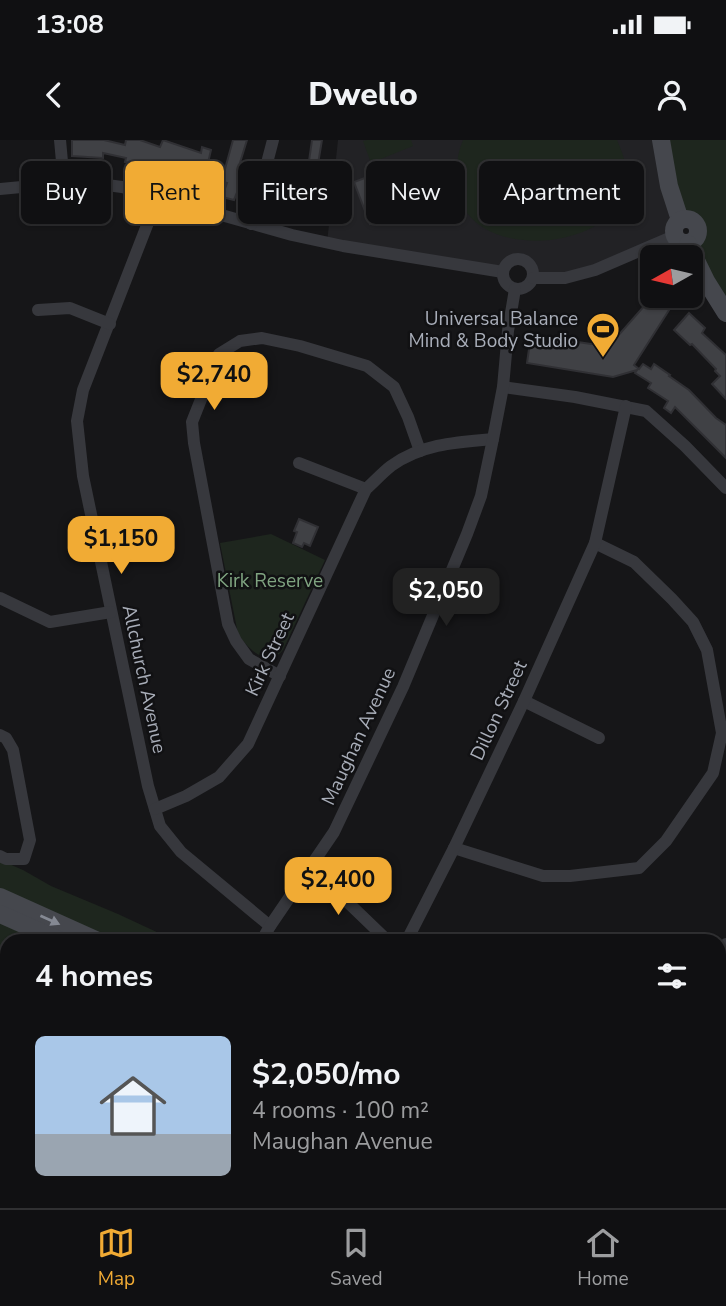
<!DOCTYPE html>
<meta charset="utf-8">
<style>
body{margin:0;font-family:"Nunito Sans",sans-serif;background:#1e1e20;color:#f1f3f6;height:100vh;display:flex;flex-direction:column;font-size:26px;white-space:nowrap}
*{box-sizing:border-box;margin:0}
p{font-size:23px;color:#9c9d9f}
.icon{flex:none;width:38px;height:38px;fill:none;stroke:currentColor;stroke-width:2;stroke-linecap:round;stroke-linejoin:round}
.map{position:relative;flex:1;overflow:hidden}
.drawer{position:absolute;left:0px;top:794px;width:726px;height:275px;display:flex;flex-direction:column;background:#101012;border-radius:21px 21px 0 0;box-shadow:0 2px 5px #0004,0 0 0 2px #303032}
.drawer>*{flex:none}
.hud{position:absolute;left:21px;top:21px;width:684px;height:63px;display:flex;gap:14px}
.needle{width:46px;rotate:262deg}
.buttons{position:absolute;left:640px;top:105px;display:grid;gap:14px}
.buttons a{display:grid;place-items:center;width:63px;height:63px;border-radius:10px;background:#101012;box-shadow:0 2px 5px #0004,0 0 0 2px #303032;font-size:35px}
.price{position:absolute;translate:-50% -60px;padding:0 16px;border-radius:14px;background:#f1ab34;color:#111;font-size:23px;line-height:46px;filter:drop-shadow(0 2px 4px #0008)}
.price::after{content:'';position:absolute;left:50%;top:42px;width:21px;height:16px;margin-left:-10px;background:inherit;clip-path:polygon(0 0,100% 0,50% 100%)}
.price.current{background:#222;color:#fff}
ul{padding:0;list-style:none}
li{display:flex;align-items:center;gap:21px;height:175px;padding:0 35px}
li+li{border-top:2px solid #303032}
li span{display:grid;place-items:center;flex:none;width:196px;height:140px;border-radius:10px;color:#555}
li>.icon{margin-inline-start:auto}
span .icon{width:84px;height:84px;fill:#fffc;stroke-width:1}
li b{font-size:30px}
h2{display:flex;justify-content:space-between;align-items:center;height:84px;padding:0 35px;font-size:30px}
.chip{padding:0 24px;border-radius:10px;background:#101012;box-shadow:0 2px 5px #0004,0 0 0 2px #303032;font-size:24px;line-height:63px}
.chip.current{background:#f1ab34;color:#111}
.status{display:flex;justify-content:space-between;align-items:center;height:49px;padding:0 35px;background:#101012;direction:ltr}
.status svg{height:19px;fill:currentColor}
header{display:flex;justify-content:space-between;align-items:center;height:91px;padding:0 35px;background:#101012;font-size:32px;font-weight:800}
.menu{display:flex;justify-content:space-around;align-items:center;height:98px;border-top:2px solid #303032;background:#101012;font-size:19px;color:#9c9d9f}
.menu a{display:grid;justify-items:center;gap:4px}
.menu .current{color:#f1ab34}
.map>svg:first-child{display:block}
.built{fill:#222225}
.green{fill:#1e261e}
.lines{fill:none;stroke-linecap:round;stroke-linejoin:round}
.stream{stroke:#2c353c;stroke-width:2.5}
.building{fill:#404145;stroke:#303034;stroke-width:2}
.street{stroke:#37383d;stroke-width:12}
.secondary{stroke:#45474d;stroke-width:18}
.oneway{fill:#858993}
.labels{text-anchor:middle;stroke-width:5;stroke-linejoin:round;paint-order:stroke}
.poi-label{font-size:19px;fill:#a8adb8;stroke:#111113;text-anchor:end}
.park-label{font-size:19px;fill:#7fa380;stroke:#111113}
.street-label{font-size:19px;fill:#a8adb8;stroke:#111113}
</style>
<div class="status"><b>13:08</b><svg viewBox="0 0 49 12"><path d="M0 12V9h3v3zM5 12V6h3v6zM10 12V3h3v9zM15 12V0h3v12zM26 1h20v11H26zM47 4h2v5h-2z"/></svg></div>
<header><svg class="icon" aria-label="back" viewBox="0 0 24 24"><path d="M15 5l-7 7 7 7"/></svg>Dwello<svg class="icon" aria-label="person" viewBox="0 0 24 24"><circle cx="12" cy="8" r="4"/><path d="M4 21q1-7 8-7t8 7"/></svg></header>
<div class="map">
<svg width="726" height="1068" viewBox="0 0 726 1068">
<rect width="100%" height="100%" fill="#161618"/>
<polygon class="built" points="338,0 661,0 675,85 673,92 575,136 534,133 530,124 521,119 511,121 505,128 327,103"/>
<g class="green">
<polygon points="367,0 411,0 413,6 371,23 363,1"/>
<path d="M463 0H617C623 14 630 32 626 47 613 108 493 120 464 68 459 59 457 47 457 37 456 24 458 12 463 0Z"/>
<path d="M661 0H726V173L692 102C703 93 698 80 684 79Z"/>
<path d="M271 394 325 420 283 510C268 529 248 509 238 494L220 403Z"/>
<polygon points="0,720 23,730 51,746 118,774 176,801 112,801 0,752"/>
<polygon points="0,773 63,801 7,802 7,1032 0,1028"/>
<polygon points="726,942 726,1068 70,1068 60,1062 719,1062 719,945"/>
</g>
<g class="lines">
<g class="stream">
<polyline points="0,904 7,906"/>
<polyline points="719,1009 726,1006"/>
<polyline points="534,1062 549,1068"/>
<polyline points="603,1068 607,1062"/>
</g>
</g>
<g class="building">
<polygon points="72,0 104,0 125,5 126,0 140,0 160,7 163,0 201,13 202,7 211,10 208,23 225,29 233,0 247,0 239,26 247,28 234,60 222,57 227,43 212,39 210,44 202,41 203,37 187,33 178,31 177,34 135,21 134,24 125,22 126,18 103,13 103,18 72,16"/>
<polygon points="312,0 322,0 317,30 308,28"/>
<polygon points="285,28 292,30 290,41 295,42 289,69 276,66"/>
<polygon points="386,30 392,45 396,43 400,54 396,56 402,72 370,84 354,42"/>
<polygon points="311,47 323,49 318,73 307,71"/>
<polygon points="653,156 678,156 634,225 639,229 643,224 651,229 654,224 670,235 669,236 689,250 716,278 726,285 726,318 675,267 671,273 664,268 668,261 648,248 651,243 635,233 637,230 613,237 527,223 531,195 591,204 601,203 617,197"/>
<polygon points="689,173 705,188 702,193 726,215 726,259 712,244 720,236 715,231 716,229 692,204 690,205 674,190"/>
<polygon points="299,379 318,387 310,406 304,403 302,407 293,403 297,392 294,391"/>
</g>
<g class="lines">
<g class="street">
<polyline points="60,0 64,43"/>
<polyline points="0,49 64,43 84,42 122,47 292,95 343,106 503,132"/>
<polyline points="158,57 83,250 77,281 83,336 148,646 160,686 181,712 270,786"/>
<polyline points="251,84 273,0"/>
<circle cx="518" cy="134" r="15"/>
<polyline points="533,138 565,138 595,130 674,96"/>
<polyline points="38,170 70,168 110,184"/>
<polyline points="503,247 575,257 646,271 685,306 726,348"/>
<polyline points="299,323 366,349"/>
<polyline points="0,458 50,482 111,472"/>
<polyline points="280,536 249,519 236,501 228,484 194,303 192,282 219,214 240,201 262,198 300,206 367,226 394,247 408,277 420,311"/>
<polyline points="524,561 599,598"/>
<polyline points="0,595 6,598 13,610 30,700 24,719 6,719 0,716"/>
<path d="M155 669 186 656 219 637 248 604 366 349C374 342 382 333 391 326 421 304 457 302 493 299"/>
<polyline points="454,708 543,736 570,736 639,728 666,701 713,633 722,593 707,510 693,482 672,459 634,422 595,403"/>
<polyline points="311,727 389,802"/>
<polyline points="261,802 270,786 334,692 403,547 467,394 481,356 493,299 503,247 508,191 515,149"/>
<polyline points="406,802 454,708 524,561 595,403 626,266"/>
<polyline points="719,811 726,804"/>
<polyline points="0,1028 7,1032"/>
<polyline points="60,1062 70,1068"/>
</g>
<g class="secondary">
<polyline points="661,0 669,46 680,80"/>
<circle cx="686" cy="91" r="12"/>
<polyline points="688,104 706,141 726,173"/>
<polyline points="0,757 100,802"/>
<polyline points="0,774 63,802"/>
<polyline points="719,929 726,925"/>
<polyline points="719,945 726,942"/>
</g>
</g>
<defs><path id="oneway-solid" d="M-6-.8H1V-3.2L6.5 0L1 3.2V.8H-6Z" transform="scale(1.75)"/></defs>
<use class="oneway" href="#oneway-solid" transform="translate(50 780) rotate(24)"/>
<defs>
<symbol id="stadium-pin" viewBox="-11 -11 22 30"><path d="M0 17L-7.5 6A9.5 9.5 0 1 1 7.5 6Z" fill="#f1ab34" stroke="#111113"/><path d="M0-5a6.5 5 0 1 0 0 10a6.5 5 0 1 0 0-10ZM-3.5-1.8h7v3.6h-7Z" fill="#111"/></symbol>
</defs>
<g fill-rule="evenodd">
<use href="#stadium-pin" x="584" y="170" width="38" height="52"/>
</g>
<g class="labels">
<g class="poi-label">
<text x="578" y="185">Universal Balance<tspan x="578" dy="22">Mind &amp; Body Studio</tspan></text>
</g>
<g class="park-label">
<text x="270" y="447">Kirk Reserve</text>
</g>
<g class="street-label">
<text transform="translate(269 514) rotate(-65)" y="7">Kirk Street</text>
<text transform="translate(145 539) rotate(78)" y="7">Allchurch Avenue</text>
<text transform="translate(498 570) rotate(-65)" y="7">Dillon Street</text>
<text transform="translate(358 596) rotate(-65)" y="7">Maughan Avenue</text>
</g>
</g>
</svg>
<div class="buttons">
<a><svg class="needle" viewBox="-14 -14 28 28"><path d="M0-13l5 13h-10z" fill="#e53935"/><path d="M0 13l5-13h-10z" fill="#9c9d9f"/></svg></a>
</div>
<b class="price" style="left:214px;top:272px">$2,740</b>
<b class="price" style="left:121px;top:436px">$1,150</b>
<b class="price current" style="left:446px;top:488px">$2,050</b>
<b class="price" style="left:338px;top:777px">$2,400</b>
<div class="hud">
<a class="chip">Buy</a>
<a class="chip current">Rent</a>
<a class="chip">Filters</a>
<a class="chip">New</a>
<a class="chip">Apartment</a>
</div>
<section class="drawer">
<h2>4 homes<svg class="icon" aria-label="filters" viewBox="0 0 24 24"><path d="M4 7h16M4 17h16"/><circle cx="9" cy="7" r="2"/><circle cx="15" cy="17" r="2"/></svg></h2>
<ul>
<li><span style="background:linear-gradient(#a9c7e8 70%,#9aa5b1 0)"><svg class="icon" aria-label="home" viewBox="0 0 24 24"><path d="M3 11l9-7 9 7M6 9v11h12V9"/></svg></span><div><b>$2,050/mo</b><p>4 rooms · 100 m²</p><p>Maughan Avenue</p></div></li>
</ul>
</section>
</div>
<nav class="menu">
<a class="current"><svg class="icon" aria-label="map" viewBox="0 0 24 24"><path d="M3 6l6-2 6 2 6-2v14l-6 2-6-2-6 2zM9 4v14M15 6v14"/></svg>Map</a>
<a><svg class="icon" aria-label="saved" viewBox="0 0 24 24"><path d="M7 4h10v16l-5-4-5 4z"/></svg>Saved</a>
<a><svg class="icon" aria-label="home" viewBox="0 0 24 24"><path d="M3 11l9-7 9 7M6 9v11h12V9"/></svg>Home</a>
</nav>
